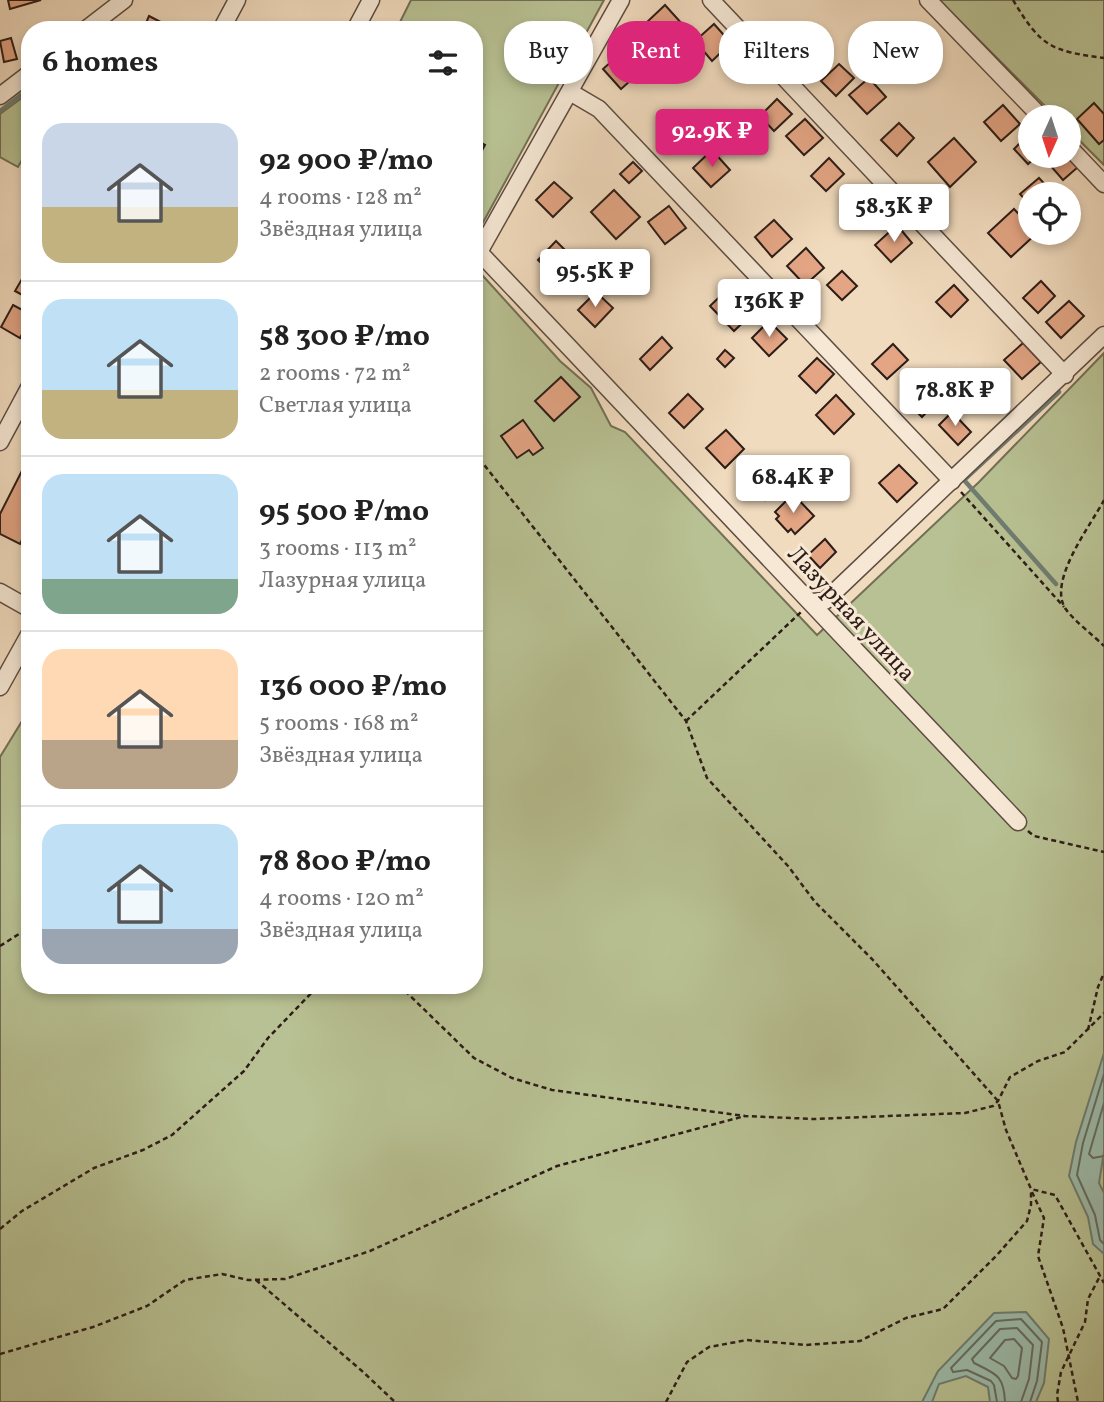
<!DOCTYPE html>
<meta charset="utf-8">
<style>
body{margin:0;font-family:Vollkorn,serif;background:#f2f2f2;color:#222;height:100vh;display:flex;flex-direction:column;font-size:26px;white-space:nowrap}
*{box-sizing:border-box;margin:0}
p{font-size:23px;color:#767676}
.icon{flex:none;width:38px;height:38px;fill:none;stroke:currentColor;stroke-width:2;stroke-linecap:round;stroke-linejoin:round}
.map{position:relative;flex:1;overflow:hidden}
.side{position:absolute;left:21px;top:21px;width:462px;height:973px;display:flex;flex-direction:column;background:#fff;border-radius:28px;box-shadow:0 4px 10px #0003}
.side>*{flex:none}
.guide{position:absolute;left:504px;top:21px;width:494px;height:63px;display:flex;gap:14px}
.needle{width:46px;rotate:183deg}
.fabs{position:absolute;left:1018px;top:105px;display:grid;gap:14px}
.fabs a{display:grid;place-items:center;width:63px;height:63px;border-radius:50%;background:#fff;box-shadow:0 4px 10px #0003;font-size:35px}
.price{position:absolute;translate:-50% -60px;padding:0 16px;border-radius:7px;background:#fff;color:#222;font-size:23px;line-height:46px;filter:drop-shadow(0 2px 4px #0008)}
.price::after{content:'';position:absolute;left:50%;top:42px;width:21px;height:16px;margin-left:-10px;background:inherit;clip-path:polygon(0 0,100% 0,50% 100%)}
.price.active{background:#db2777;color:#fff}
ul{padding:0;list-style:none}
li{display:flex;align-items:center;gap:21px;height:175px;padding:0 21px}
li+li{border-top:2px solid #e0e0e0}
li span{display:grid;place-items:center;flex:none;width:196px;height:140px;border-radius:21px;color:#555}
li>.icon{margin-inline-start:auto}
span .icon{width:84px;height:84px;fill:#fffc;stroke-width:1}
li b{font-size:30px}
h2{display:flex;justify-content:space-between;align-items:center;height:84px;padding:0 21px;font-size:30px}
.pill{padding:0 24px;border-radius:28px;background:#fff;box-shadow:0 4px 10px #0003;font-size:24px;line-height:63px}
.pill.active{background:#db2777;color:#fff}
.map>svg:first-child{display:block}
.green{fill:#b8c193;stroke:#726f56;stroke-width:2}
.water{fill:#9cbcab;stroke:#6f7c70;stroke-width:2}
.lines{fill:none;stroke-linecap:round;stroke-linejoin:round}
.shore{stroke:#646c62;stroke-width:2}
.stream{stroke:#6f7c70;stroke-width:4.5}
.building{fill:#e3a584;stroke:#2c1d18;stroke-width:2}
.minor-casing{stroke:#5d4c42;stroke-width:19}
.path{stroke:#2c1d18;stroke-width:2.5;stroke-dasharray:5 3.5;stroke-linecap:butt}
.minor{stroke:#f6e8d5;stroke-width:16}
.labels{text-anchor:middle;stroke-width:6;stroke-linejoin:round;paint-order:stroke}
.street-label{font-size:24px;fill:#2c1d18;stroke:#f6e8d5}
</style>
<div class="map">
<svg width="1104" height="1402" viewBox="0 0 1104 1402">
<rect width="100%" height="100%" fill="#f1dbbe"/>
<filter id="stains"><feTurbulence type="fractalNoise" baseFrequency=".00286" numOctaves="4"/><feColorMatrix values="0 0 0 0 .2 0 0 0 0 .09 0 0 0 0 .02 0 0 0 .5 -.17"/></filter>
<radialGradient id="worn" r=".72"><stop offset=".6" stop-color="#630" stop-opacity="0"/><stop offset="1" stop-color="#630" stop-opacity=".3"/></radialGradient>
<g class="green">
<polygon points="411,0 604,0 474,239 474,30 396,30"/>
<polygon points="939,0 1104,0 1104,165 1069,130 1069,117 1056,117"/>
<polygon points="30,92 30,146 18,167 0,157 0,114"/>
<polygon points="474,266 560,361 591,388 611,426 625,432 817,635 979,482 1104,353 1104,1402 0,1402 0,757 30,708 30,985 474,985"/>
</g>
<g class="water">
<polygon points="1104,1053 1104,1152 1099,1183 1104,1193 1104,1254 1093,1244 1088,1217 1069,1176 1076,1142"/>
<polygon points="1026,1312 1049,1339 1044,1383 1036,1402 990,1402 988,1387 966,1376 939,1384 932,1402 922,1402 938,1371 994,1313"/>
</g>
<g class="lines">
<g class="shore">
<polyline points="1104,1074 1083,1143 1077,1175 1095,1215 1100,1240 1104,1244"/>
<polyline points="1104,1103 1089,1154 1093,1158 1104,1156"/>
<polygon points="1005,1340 1014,1339 1022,1348 1018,1376 1016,1379 1012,1378 1004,1366 990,1358"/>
<polyline points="997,1402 994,1385 991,1381 967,1370 953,1372 951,1368 996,1321 1021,1319 1042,1342 1037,1381 1030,1402"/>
<path d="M1005 1402C1004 1375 996 1374 974 1363L972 1359 1000 1329 1017 1328 1033 1345 1029 1379 1021 1402"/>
</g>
<g class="stream">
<polyline points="0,111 30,88"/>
<polyline points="1056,584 964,480 1059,392"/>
</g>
</g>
<g class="building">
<polygon points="8,0 41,0 10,9"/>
<polygon points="665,5 683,25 664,42 646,23"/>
<polygon points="149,16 176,30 143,30"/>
<polygon points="714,24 731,43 712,61 695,41"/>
<polygon points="11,38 17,59 4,62 0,41"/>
<polygon points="622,52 640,72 621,89 603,69"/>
<polygon points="839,64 854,78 836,96 821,81"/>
<polygon points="869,78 886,97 867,114 849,95"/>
<polygon points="777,99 792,114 774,131 760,116"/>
<polygon points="1094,103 1104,114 1104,140 1099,144 1077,119"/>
<polygon points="1003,105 1020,124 1001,141 984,122"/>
<polygon points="683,115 699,130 681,149 665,134"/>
<polygon points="805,119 823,138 804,155 786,136"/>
<polygon points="899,123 914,138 897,156 881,140"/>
<polygon points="1028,135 1031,138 1031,156 1037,156 1028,164 1014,149"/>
<polygon points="954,138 976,162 950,187 928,162"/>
<polygon points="474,139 485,145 474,165"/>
<polygon points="712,150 730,170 711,187 693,168"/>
<polygon points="1059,156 1068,156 1078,167 1063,180 1049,164"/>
<polygon points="829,158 844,174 826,191 811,176"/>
<polygon points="633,162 642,171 629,183 620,174"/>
<polygon points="1039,178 1054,194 1031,194 1031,206 1020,194"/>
<polygon points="554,182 572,198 553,217 536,200"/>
<polygon points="614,190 640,217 616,239 591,212"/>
<polygon points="669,206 686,228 665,244 648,222"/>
<polygon points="1014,209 1031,227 1031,233 1037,233 1011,257 988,233"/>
<polygon points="774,220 792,239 772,257 755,237"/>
<polygon points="897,225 912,243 891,262 875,245"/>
<polygon points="556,241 573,258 555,276 538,260"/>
<polygon points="806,248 824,268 805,285 787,266"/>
<polygon points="842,271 857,286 842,300 827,285"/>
<polygon points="26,272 30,274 30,299 15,291"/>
<polygon points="1041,281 1055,296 1038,313 1023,298"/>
<polygon points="734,283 758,308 734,331 710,306"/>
<polygon points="954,285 968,300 951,317 936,302"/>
<polygon points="596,292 613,308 595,327 578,310"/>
<polygon points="1069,301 1084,316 1061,338 1046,322"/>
<polygon points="13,305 30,314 30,319 20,338 1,327"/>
<polygon points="769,321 787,339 769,356 752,338"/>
<polygon points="662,337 672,348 650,370 640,359"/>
<polygon points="1023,343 1041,362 1022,379 1004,360"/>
<polygon points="893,344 908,360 887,379 872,364"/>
<polygon points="725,350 734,358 725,367 717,359"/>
<polygon points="817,358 834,374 816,393 799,376"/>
<polygon points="561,377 580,397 554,421 535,401"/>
<polygon points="927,384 941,397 922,417 908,403"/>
<polygon points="688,394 703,409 684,428 669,413"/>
<polygon points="836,395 854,414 834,434 816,415"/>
<polygon points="952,412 971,432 958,445 939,425"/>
<polygon points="523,420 543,448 533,455 529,450 517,458 501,436"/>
<polygon points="726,430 744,449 725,468 706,448"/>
<polygon points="30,455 30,524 20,544 0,534 0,514"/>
<polygon points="766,465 783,482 765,500 748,484"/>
<polygon points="899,465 917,483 897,502 879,483"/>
<polygon points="793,494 814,516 795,534 791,529 788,532 776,519 779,516 775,512"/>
<polygon points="825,539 836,552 820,568 808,555"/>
</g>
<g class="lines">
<defs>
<g id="minor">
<polyline points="711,0 1065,375"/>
<polyline points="928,0 1041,117"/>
<polyline points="85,30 124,0"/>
<polyline points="221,30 237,0"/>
<polyline points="355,30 371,0"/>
<polyline points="570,92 599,109 952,481"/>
<polyline points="0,96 30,73"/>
<polyline points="1069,147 1104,184"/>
<polyline points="474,250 479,252 1018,822"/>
<polyline points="479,252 621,0"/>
<polyline points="0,442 30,386"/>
<polyline points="0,592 30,609"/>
<polyline points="812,602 825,601 1104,335"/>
<polyline points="0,687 30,633"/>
</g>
</defs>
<use href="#minor" class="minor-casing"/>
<g class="path">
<path d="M1013 0C1041 47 1051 51 1104 58"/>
<polyline points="474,452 686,721 707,778 788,866 815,902 872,959 998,1101 1006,1130 1031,1189 1055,1195 1104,1283"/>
<polyline points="961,492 1064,607"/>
<path d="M1104 500C1091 525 1048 580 1065 608 1073 620 1093 635 1104 646"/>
<polyline points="686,721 801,612"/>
<polyline points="1028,831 1034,836 1104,852"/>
<polyline points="0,946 30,927"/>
<polyline points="399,985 474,1058 512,1078 552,1090 745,1116 814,1119 965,1113 993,1106 998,1101 1010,1077 1038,1061 1065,1052 1104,1013"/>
<polyline points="1088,1030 1098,987 1104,973"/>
<polyline points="1032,1192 1044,1218 1038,1256 1063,1328 1078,1402"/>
<polyline points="0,1229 22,1211 94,1168 143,1150 172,1135 244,1071 268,1038 319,985"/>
<polyline points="256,1280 362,1371 395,1402"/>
<polyline points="0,1354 93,1327 147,1306 185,1280 222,1274 248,1280 285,1279 370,1251 557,1166 745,1116"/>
<polyline points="666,1402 687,1362 709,1347 747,1340 806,1345 860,1341 906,1318 943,1309 997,1255 1027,1221 1031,1205 1031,1191"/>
<polyline points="1058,1402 1057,1395 1061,1372 1085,1322 1088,1299 1099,1278"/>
</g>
<use href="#minor" class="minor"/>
</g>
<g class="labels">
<g class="street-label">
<text transform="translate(852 613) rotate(47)" y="8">Лазурная улица</text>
</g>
</g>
<rect width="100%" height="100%" filter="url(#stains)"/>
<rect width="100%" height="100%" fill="url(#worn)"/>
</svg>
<div class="fabs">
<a><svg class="needle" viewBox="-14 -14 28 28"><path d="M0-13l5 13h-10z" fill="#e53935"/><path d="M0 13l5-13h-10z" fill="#767676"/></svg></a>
<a><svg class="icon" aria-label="locate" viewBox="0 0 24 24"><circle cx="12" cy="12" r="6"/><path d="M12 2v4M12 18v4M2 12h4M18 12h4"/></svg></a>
</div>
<b class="price active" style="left:712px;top:169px">92.9K ₽</b>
<b class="price" style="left:894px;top:244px">58.3K ₽</b>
<b class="price" style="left:595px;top:309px">95.5K ₽</b>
<b class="price" style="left:769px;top:339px">136K ₽</b>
<b class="price" style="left:955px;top:428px">78.8K ₽</b>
<b class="price" style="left:793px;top:515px">68.4K ₽</b>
<div class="guide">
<a class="pill">Buy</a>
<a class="pill active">Rent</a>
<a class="pill">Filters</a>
<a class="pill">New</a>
</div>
<section class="side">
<h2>6 homes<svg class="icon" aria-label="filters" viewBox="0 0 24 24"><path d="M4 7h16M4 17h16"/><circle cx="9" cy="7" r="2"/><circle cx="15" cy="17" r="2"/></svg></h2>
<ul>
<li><span style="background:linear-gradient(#c9d6e8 60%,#c2b280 0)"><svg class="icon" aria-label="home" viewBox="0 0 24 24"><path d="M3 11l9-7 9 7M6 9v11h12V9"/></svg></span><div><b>92 900 ₽/mo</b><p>4 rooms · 128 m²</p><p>Звёздная улица</p></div></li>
<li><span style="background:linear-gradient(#bfe0f5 65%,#c2b280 0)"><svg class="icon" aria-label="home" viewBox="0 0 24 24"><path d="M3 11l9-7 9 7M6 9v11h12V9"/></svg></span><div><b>58 300 ₽/mo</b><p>2 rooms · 72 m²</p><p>Светлая улица</p></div></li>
<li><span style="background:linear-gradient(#bfe0f5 75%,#7fa58c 0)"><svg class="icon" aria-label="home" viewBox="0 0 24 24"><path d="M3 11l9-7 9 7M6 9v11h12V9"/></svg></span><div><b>95 500 ₽/mo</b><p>3 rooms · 113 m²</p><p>Лазурная улица</p></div></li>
<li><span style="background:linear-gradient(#ffd9b3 65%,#b9a48a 0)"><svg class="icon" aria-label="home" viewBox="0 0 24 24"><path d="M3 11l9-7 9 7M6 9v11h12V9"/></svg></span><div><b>136 000 ₽/mo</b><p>5 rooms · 168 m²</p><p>Звёздная улица</p></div></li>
<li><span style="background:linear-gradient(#bfe0f5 75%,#9aa5b1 0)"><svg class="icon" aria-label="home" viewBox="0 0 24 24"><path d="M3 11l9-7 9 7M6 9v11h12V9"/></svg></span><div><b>78 800 ₽/mo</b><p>4 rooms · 120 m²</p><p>Звёздная улица</p></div></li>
</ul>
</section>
</div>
